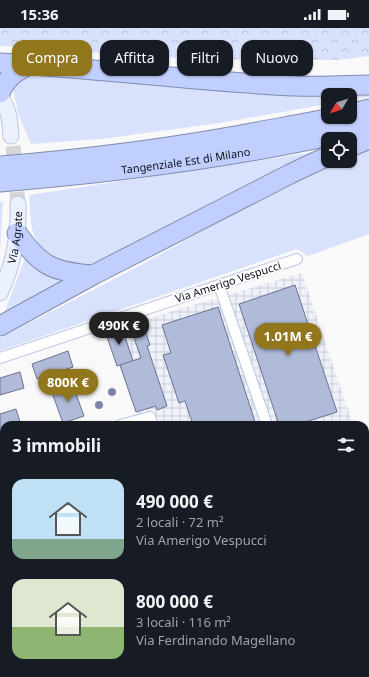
<!DOCTYPE html>
<html lang="it">
<meta charset="utf-8">
<style>
body{margin:0;font-family:"Noto Sans",sans-serif;background:#242831;color:#f1f3f6;height:100vh;display:flex;flex-direction:column;font-size:15px;white-space:nowrap}
*{box-sizing:border-box;margin:0}
p{font-size:13px;color:#9ea1a6}
.icon{flex:none;width:22px;height:22px;fill:none;stroke:currentColor;stroke-width:2;stroke-linecap:round;stroke-linejoin:round}
.map{position:relative;flex:1;overflow:hidden}
.details{position:absolute;left:0px;top:393px;width:369px;height:256px;display:flex;flex-direction:column;background:#171b24;border-radius:12px 12px 0 0;box-shadow:0 1px 3px #0004}
.details>*{flex:none}
.top-card{position:absolute;left:12px;top:12px;width:345px;height:36px;display:flex;gap:8px}
.needle{width:26px;rotate:231deg}
.buttons{position:absolute;left:321px;top:60px;display:grid;gap:8px}
.buttons a{display:grid;place-items:center;width:36px;height:36px;border-radius:8px;background:#171b24;box-shadow:0 1px 3px #0004;font-size:20px}
.price{position:absolute;translate:-50% -34px;padding:0 9px;border-radius:14px;background:#91761b;color:#fff;font-size:13px;line-height:26px;filter:drop-shadow(0 1px 2px #0008)}
.price::after{content:'';position:absolute;left:50%;top:24px;width:12px;height:9px;margin-left:-6px;background:inherit;clip-path:polygon(0 0,100% 0,50% 100%)}
.price.on{background:#222;color:#fff}
ul{padding:0;list-style:none}
li{display:flex;align-items:center;gap:12px;height:100px;padding:0 12px}
li span{display:grid;place-items:center;flex:none;width:112px;height:80px;border-radius:12px;color:#555}
li>.icon{margin-inline-start:auto}
span .icon{width:48px;height:48px;fill:#fffc;stroke-width:1}
li b{font-size:17px}
h2{display:flex;justify-content:space-between;align-items:center;height:48px;padding:0 12px;font-size:17px}
.pill{padding:0 14px;border-radius:12px;background:#171b24;box-shadow:0 1px 3px #0004;font-size:14px;line-height:36px}
.pill.on{background:#91761b;color:#fff}
.status{display:flex;justify-content:space-between;align-items:center;height:28px;padding:0 20px;background:#171b24;direction:ltr}
.status svg{height:11px;fill:currentColor}
.map>svg:first-child{display:block}
.industrial{fill:url(#industrial-grid)}
.grass{fill:#d9e2fc}
.forest{fill:url(#forest-crowns)}
.building{fill:#b0bbda;stroke:#6a7390}
.lines{fill:none;stroke-linecap:round;stroke-linejoin:round}
.secondary-tunnel{stroke:#d6d6d8;stroke-width:15;stroke-dasharray:15 8;stroke-linecap:butt}
.lane-casing{stroke:#bdc7e7;stroke-width:7}
.street-casing{stroke:#bdc7e7;stroke-width:12}
.secondary-casing{stroke:#bdc7e7;stroke-width:17}
.highway-casing{stroke:#818cae;stroke-width:21}
.lane{stroke:#fff;stroke-width:5}
.street{stroke:#fff;stroke-width:10}
.secondary{stroke:#ecf1fe;stroke-width:15}
.highway{stroke:#c0cffd;stroke-width:19}
.tree{fill:#7e84a9}
.labels{text-anchor:middle;stroke-width:3.5;stroke-linejoin:round;paint-order:stroke}
.street-label{font-size:11px;fill:#0d101a;stroke:#fff}
</style>
<div class="status"><b>15:36</b><svg viewBox="0 0 49 12"><path d="M0 12V9h3v3zM5 12V6h3v6zM10 12V3h3v9zM15 12V0h3v12zM26 1h20v11H26zM47 4h2v5h-2z"/></svg></div>
<div class="map">
<svg width="369" height="649" viewBox="0 0 369 649">
<defs>
<pattern id="industrial-grid" width="8" height="8" patternUnits="userSpaceOnUse"><rect width="8" height="8" fill="#eef1f9"/><path d="M0 4h8M4 0v8" fill="none" stroke="#cbced5"/></pattern>
<pattern id="forest-crowns" width="20" height="18" patternUnits="userSpaceOnUse"><rect width="20" height="18" fill="#d9e2fc"/><path d="M2 6a3 3 0 1 1 6 0M12 15a3 3 0 1 1 6 0" fill="none" stroke="#b9c1d7"/></pattern>
</defs>
<rect width="100%" height="100%" fill="#f9f9f9"/>
<polygon class="industrial" points="302,245 353,397 137,397 140,396 120,338 117,338 105,303"/>
<g class="grass">
<polygon points="76,46 369,63 369,69 350,72 350,67 328,67 328,76 219,95 101,111 31,116 18,86 13,61 26,48"/>
<polygon points="369,117 369,206 308,228 297,221 0,323 0,310 143,236 270,165 332,133 350,133 350,124"/>
<path d="M328 122 119 226C110 229 96 237 86 238 64 240 42 229 34 207 30 198 30 177 29 167Z"/>
<polygon points="0,174 3,174 0,223"/>
<polygon points="27,225 72,253 6,287 5,283"/>
<polygon points="365,459 369,473 369,613 365,605"/>
</g>
<polygon class="forest" points="0,0 369,0 369,28 337,32 196,31 0,18"/>
<g class="building">
<polygon points="295,257 337,384 296,397 279,397 239,276"/>
<polygon points="218,279 256,397 193,397 185,373 179,375 163,327 171,325 162,297"/>
<polygon points="121,297 133,333 117,338 105,303"/>
<polygon points="145,303 150,317 147,318 167,378 157,382 156,378 136,384 120,337 141,330 133,307"/>
<polygon points="68,323 73,339 37,351 32,336"/>
<polygon points="20,344 24,360 0,367 0,350"/>
<polygon points="83,348 87,358 75,362 72,355 69,356 68,353"/>
<polygon points="72,355 84,388 63,395 51,362"/>
<polygon points="16,381 21,397 4,397 4,410 2,405 0,405 0,386"/>
<polygon points="47,645 77,645 78,649 48,649"/>
<polygon points="195,645 214,645 215,649 197,649"/>
<polygon points="236,645 257,645 259,649 237,649"/>
</g>
<g class="lines">
<polyline class="secondary-tunnel" points="13,118 18,176"/>
<defs>
<polyline id="lane" points="0,559 4,554"/>
<g id="street">
<polyline points="219,257 267,397"/>
<polyline points="0,330 297,231"/>
<polyline points="120,397 150,389 153,397"/>
<polyline points="0,426 4,425"/>
</g>
<g id="secondary">
<path d="M0 68C9 80 10 93 11 108"/>
<path id="s1" d="M0 265C14 236 19 207 18 176"/>
<polyline points="0,571 4,592"/>
<polyline points="14,645 15,649"/>
</g>
<g id="highway">
<path d="M0 35C99 40 197 54 296 58 320 59 345 57 369 57"/>
<path d="M0 65C6 50 17 42 32 36"/>
<polyline points="350,86 369,81"/>
<polyline points="350,119 369,111"/>
<path d="M0 138C86 131 172 120 257 104 283 99 309 95 335 89"/>
<path id="s2" d="M0 154C124 144 247 128 369 99"/>
<path d="M17 205C40 238 53 244 93 247"/>
<polyline points="0,298 93,247 290,146 328,128"/>
</g>
</defs>
<use href="#lane" class="lane-casing"/>
<use href="#street" class="street-casing"/>
<use href="#secondary" class="secondary-casing"/>
<use href="#highway" class="highway-casing"/>
<use href="#lane" class="lane"/>
<use href="#street" class="street"/>
<use href="#secondary" class="secondary"/>
<use href="#highway" class="highway"/>
</g>
<g class="tree">
<circle cx="112" cy="364" r="4"/>
<circle cx="99" cy="377" r="4"/>
</g>
<g class="labels">
<g class="street-label">
<text dy="4" stroke="none"><textPath href="#s2" startOffset="187">Tangenziale Est di Milano</textPath></text>
<text dy="4" stroke="none"><textPath href="#s1" startOffset="58">Via Agrate</textPath></text>
<text transform="translate(228 254) rotate(-18)" y="4">Via Amerigo Vespucci</text>
</g>
</g>
</svg>
<div class="buttons">
<a><svg class="needle" viewBox="-14 -14 28 28"><path d="M0-13l5 13h-10z" fill="#e53935"/><path d="M0 13l5-13h-10z" fill="#9ea1a6"/></svg></a>
<a><svg class="icon" aria-label="locate" viewBox="0 0 24 24"><circle cx="12" cy="12" r="6"/><path d="M12 2v4M12 18v4M2 12h4M18 12h4"/></svg></a>
</div>
<b class="price on" style="left:119px;top:318px">490K €</b>
<b class="price" style="left:288px;top:329px">1.01M €</b>
<b class="price" style="left:68px;top:375px">800K €</b>
<div class="top-card">
<a class="pill on">Compra</a>
<a class="pill">Affitta</a>
<a class="pill">Filtri</a>
<a class="pill">Nuovo</a>
</div>
<section class="details">
<h2>3 immobili<svg class="icon" aria-label="filters" viewBox="0 0 24 24"><path d="M4 7h16M4 17h16"/><circle cx="9" cy="7" r="2"/><circle cx="15" cy="17" r="2"/></svg></h2>
<ul>
<li><span style="background:linear-gradient(#bfe0f5 75%,#7fa58c 0)"><svg class="icon" aria-label="home" viewBox="0 0 24 24"><path d="M3 11l9-7 9 7M6 9v11h12V9"/></svg></span><div><b>490 000 €</b><p>2 locali · 72 m²</p><p>Via Amerigo Vespucci</p></div></li>
<li><span style="background:linear-gradient(#dfe7d0 60%,#8fb573 0)"><svg class="icon" aria-label="home" viewBox="0 0 24 24"><path d="M3 11l9-7 9 7M6 9v11h12V9"/></svg></span><div><b>800 000 €</b><p>3 locali · 116 m²</p><p>Via Ferdinando Magellano</p></div></li>
</ul>
</section>
</div>
